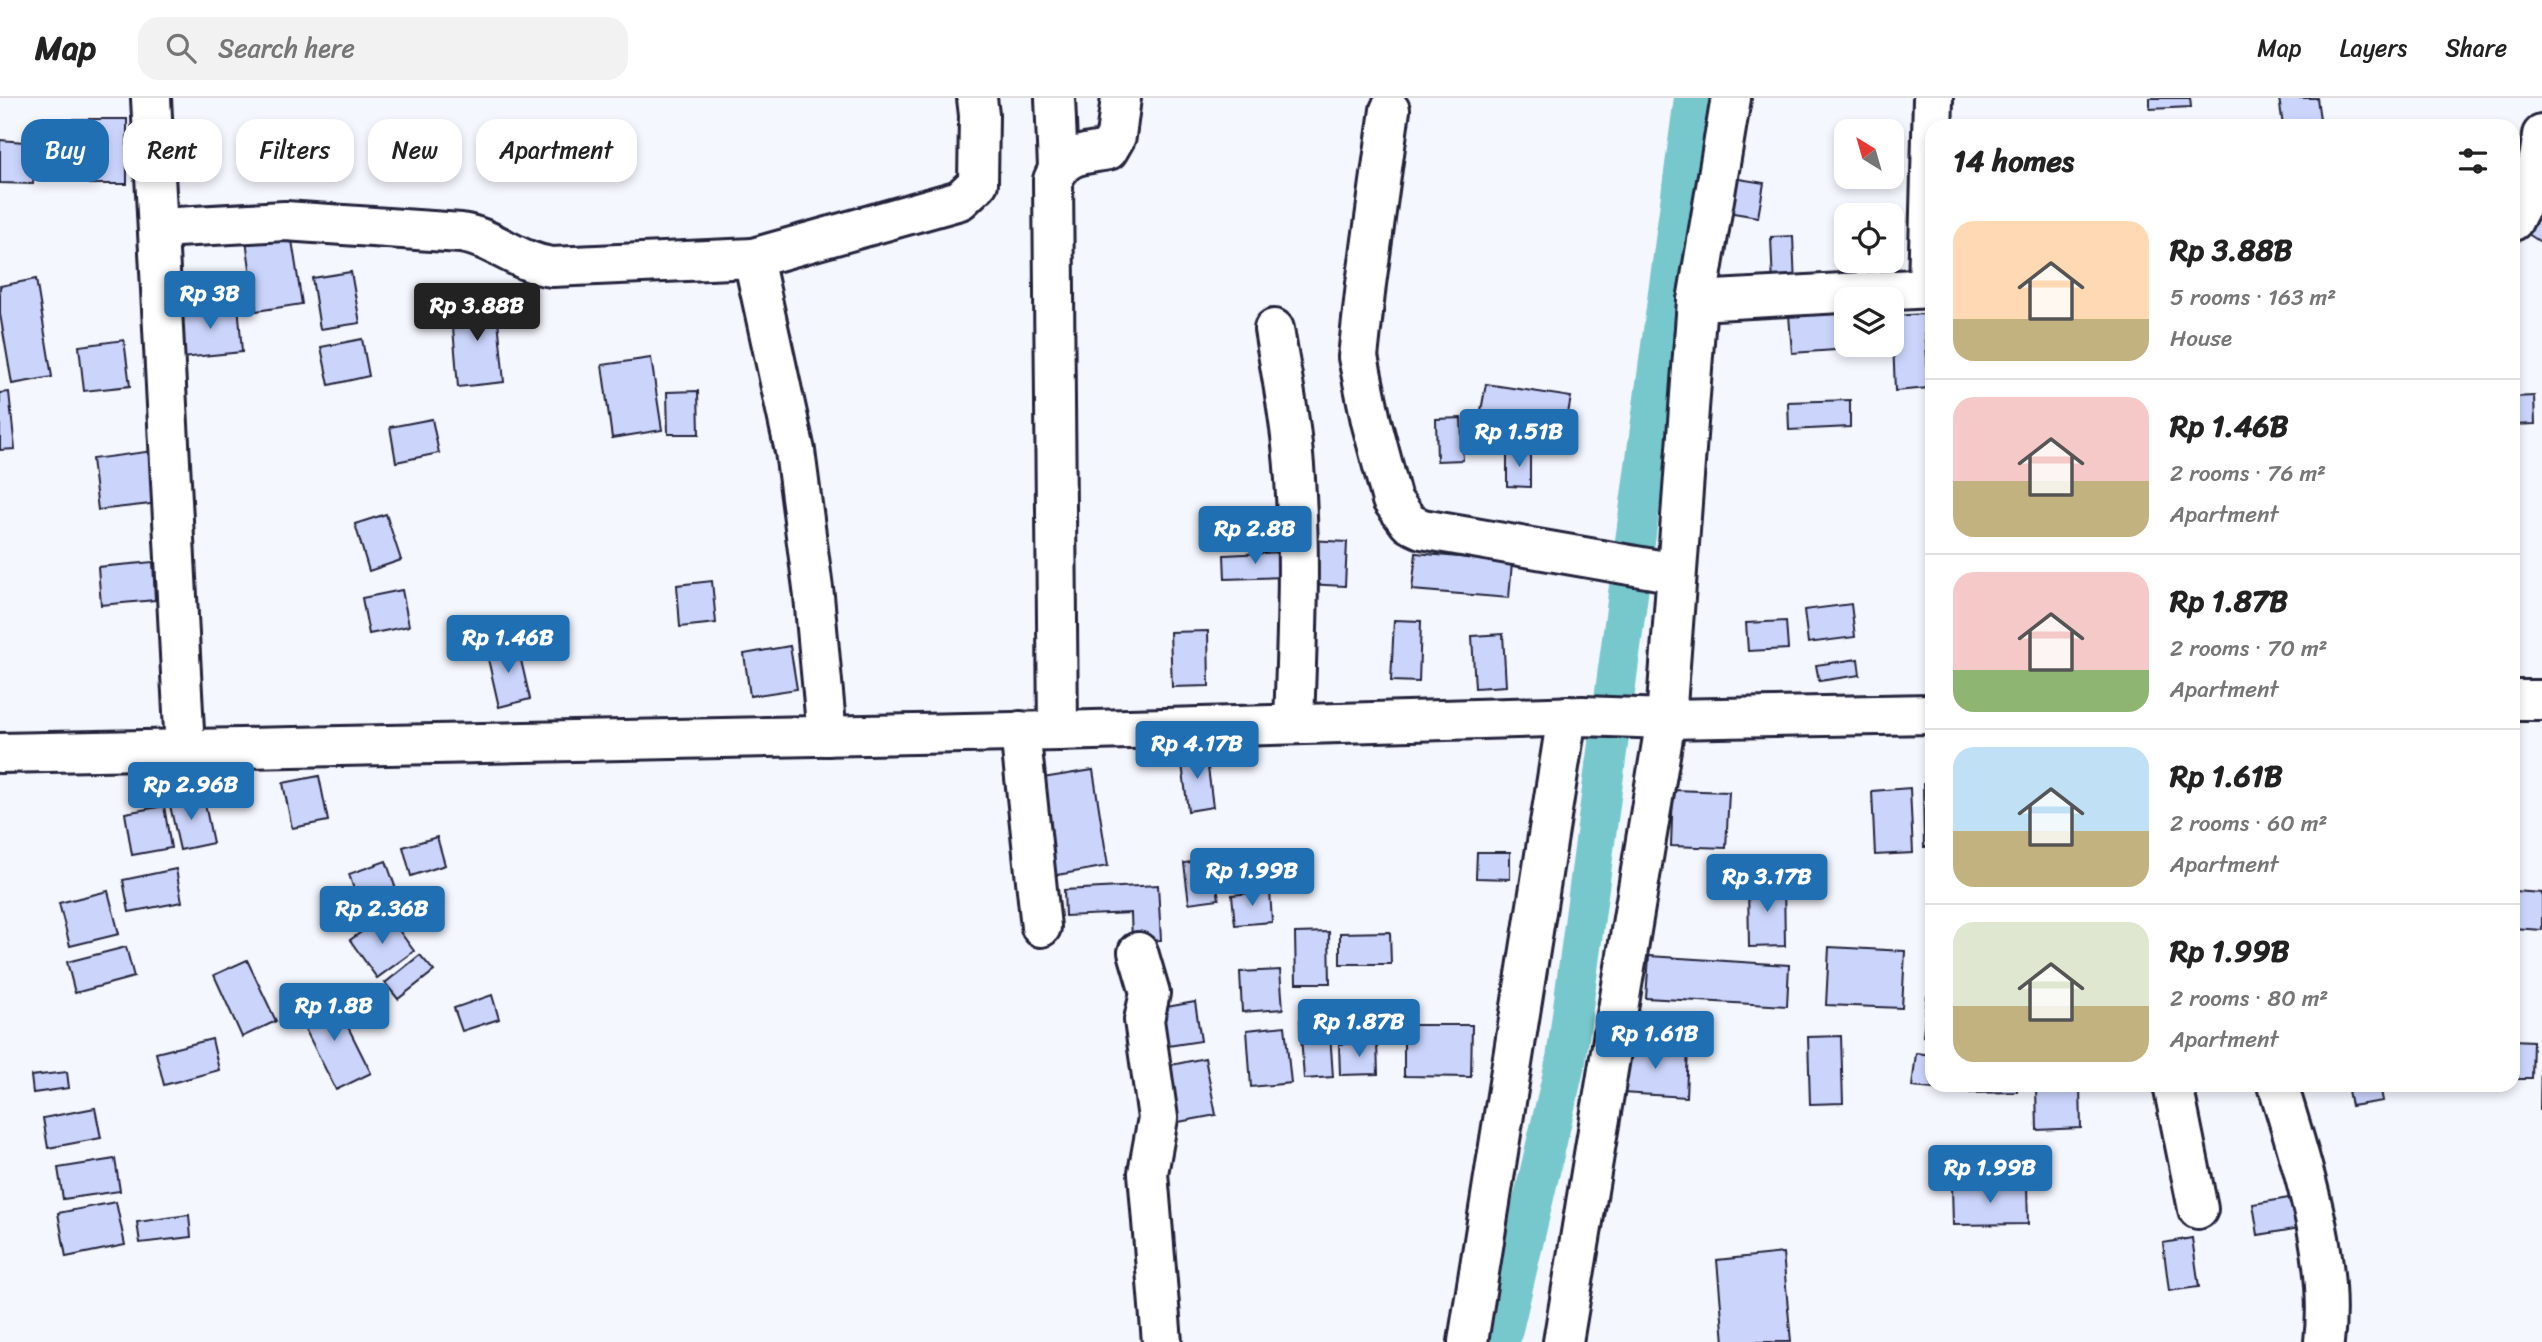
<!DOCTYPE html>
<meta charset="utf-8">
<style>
body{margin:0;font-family:Sriracha,sans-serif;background:#f2f2f2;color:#222;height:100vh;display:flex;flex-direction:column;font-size:26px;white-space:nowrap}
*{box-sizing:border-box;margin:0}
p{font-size:23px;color:#767676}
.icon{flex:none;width:38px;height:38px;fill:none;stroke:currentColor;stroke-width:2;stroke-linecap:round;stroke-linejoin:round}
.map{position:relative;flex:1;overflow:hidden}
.panel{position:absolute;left:1925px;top:21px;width:595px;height:973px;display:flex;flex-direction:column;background:#fff;border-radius:21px;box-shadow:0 4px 10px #0003}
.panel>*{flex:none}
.top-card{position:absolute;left:21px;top:21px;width:665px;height:63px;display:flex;gap:14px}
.needle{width:46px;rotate:323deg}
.controls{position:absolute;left:1834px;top:21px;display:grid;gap:14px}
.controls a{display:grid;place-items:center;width:70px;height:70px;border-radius:14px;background:#fff;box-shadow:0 4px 10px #0003;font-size:35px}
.price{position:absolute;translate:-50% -60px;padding:0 16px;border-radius:7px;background:#1f6fb2;color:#fff;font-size:23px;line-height:46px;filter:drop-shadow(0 2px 4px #0008)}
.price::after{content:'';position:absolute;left:50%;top:42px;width:21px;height:16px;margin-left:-10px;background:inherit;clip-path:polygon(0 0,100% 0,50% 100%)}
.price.current{background:#222;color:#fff}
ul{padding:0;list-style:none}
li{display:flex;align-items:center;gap:21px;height:175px;padding:0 28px}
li+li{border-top:2px solid #e0e0e0}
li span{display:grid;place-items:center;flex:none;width:196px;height:140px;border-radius:21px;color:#555}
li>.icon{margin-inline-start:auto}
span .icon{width:84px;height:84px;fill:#fffc;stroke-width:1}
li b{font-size:30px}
h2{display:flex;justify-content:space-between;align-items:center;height:84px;padding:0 28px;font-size:30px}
.pill{padding:0 24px;border-radius:21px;background:#fff;box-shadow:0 4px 10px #0003;font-size:24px;line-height:63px}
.pill.current{background:#1f6fb2;color:#fff}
header{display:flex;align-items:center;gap:42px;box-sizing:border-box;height:98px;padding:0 35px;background:#fff;border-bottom:2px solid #e0e0e0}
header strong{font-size:33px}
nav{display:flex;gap:38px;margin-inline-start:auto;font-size:24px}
.search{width:490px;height:63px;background:#f2f2f2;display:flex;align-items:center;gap:18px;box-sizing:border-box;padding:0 24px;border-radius:21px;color:#767676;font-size:26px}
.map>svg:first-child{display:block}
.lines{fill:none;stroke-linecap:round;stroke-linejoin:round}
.canal{stroke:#77c8cd;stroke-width:40}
.building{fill:#cbd5fc;stroke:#22223b;stroke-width:2}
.minor-casing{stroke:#22223b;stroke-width:44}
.tertiary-casing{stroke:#22223b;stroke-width:44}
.minor{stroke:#fff;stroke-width:38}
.tertiary{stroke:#fff;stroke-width:38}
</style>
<header>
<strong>Map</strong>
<div class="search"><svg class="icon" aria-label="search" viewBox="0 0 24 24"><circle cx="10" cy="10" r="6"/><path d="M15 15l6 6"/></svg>Search here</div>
<nav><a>Map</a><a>Layers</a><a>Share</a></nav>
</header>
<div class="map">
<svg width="2542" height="1244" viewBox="0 0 2542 1244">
<rect width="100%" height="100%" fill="#f5f7fe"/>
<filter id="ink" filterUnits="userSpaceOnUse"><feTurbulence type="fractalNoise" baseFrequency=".0143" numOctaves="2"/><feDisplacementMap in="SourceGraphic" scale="14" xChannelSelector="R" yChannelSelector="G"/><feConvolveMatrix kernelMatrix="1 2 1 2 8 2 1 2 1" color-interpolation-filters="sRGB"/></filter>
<g filter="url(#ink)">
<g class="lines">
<polyline class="canal" points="1500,1244 1566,962 1694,0"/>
</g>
<g class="building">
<polygon points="2150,0 2190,0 2191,9 2150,11"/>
<polygon points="2279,0 2317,0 2321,28 2283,28"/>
<polygon points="313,20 316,52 279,56 276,23"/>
<polygon points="73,21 127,21 127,86 89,86 89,49 72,50"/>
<polygon points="0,42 36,45 33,86 0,85"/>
<polygon points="1733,80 1764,85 1758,119 1727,114"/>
<polygon points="2542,103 2542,145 2522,132"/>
<polygon points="291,136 302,206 256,213 246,142"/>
<polygon points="1793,138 1795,188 1773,188 1771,139"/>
<polygon points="351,174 360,225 320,231 312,180"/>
<polygon points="36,181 52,279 12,286 0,216 0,188"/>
<polygon points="496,201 504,284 458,289 451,206"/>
<polygon points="238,206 242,254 182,260 178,212"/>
<polygon points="1846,213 1846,247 1850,247 1850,251 1792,255 1789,217"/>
<polygon points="1924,216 1929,290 1895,293 1892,218"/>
<polygon points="362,241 369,278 329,287 321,249"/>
<polygon points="124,242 130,288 84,293 79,248"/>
<polygon points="651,260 662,332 612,340 602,267"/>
<polygon points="1486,286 1571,299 1565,332 1480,318"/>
<polygon points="698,293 699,336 668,336 667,294"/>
<polygon points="9,294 15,351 0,352 0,295"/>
<polygon points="2534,298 2535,326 2513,327 2513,299"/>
<polygon points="1850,302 1850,329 1789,332 1788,304"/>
<polygon points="1461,320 1463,362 1437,363 1436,321"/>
<polygon points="432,321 439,355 396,364 390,329"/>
<polygon points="153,353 159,405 98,412 92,361"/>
<polygon points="1507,353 1530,353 1530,389 1507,388"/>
<polygon points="386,416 401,462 369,473 355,426"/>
<polygon points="1308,442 1347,444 1345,488 1306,486"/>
<polygon points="1284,454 1285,479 1225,481 1224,457"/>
<polygon points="1416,455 1512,464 1509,500 1412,492"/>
<polygon points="153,464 155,502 101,507 98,469"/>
<polygon points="712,483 716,525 680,529 677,487"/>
<polygon points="402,492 409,528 369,536 362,500"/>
<polygon points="1851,506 1855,539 1808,545 1804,512"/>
<polygon points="1394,522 1421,523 1419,584 1391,583"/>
<polygon points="1786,523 1788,551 1748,553 1746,525"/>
<polygon points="1208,533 1209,588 1172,589 1170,534"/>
<polygon points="1503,536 1506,588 1475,590 1472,538"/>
<polygon points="517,545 530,601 499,609 486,552"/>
<polygon points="790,548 797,591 750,598 744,556"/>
<polygon points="1858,561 1860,577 1819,583 1816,567"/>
<polygon points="1206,654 1213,709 1188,713 1181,658"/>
<polygon points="1093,672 1108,768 1046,779 1030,682"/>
<polygon points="319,678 328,723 292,730 283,685"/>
<polygon points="1923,686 1932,686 1932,749 1924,749"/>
<polygon points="1910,690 1913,755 1875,757 1872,693"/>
<polygon points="1673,692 1729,694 1726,750 1671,748"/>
<polygon points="203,696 213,745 180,752 169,703"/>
<polygon points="164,708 171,750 132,757 125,715"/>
<polygon points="437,739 445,767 411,778 403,749"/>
<polygon points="1477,754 1510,754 1510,781 1476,780"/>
<polygon points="1213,761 1219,801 1189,805 1184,765"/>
<polygon points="386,763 397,794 359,807 349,776"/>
<polygon points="176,771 182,804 129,814 123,782"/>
<polygon points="1784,784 1785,848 1749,849 1748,785"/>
<polygon points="1158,787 1161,842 1132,843 1131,815 1065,818 1064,792"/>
<polygon points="108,793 119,836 70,848 59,805"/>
<polygon points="1270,793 1272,824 1235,827 1232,797"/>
<polygon points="2513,793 2542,795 2542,832 2513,830"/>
<polygon points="387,816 414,853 377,880 350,842"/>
<polygon points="1329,834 1330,885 1296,885 1295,835"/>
<polygon points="1390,834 1391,866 1340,866 1340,835"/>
<polygon points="126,849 134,879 75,895 67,864"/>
<polygon points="1829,849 1905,853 1902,910 1826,907"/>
<polygon points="420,857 434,873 398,901 385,885"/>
<polygon points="1649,858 1789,867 1787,908 1646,900"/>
<polygon points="247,862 276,923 242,939 214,877"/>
<polygon points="1280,872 1283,911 1242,914 1240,874"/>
<polygon points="332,897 371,975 336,992 297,915"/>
<polygon points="492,897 499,921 462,933 454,910"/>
<polygon points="1927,898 1932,898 1932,939 1923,938"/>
<polygon points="1195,904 1201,943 1161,949 1155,911"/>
<polygon points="1329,920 1333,979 1304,981 1300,922"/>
<polygon points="1404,927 1472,927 1471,979 1404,978"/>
<polygon points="1285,928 1291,985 1251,989 1247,932"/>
<polygon points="1841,938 1843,1005 1810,1006 1808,939"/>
<polygon points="212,941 219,972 164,987 156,955"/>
<polygon points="2513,942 2533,943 2532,981 2513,981"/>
<polygon points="1377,944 1378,976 1340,977 1339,946"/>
<polygon points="1625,947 1688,950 1686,999 1622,995"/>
<polygon points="1916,955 1932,957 1932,987 1955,987 1955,993 1912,989"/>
<polygon points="1205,960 1216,1017 1173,1025 1162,969"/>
<polygon points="2541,961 2542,961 2542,1012 2540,1012"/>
<polygon points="67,974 69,990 33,995 31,978"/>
<polygon points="1970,987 2017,987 2017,994 1970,995"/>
<polygon points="2347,987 2380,987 2383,1003 2351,1008"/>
<polygon points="2080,988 2081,1030 2037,1032 2036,989"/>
<polygon points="95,1010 101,1040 48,1050 43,1020"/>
<polygon points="115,1061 120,1093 63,1101 58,1070"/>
<polygon points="1952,1088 2027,1088 2028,1126 1953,1127"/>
<polygon points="2295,1099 2300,1130 2258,1137 2253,1106"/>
<polygon points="116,1104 125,1147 66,1159 58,1115"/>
<polygon points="189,1117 191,1139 140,1145 137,1124"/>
<polygon points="2192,1140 2199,1189 2169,1193 2163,1145"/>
<polygon points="1783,1155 1791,1244 1724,1244 1717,1162"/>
</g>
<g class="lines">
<defs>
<g id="minor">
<polyline points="151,0 185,652"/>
<polyline points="1055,0 1058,69"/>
<polyline points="1390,12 1366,186 1358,259 1371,323 1392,402 1409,425 1422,431 1676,475"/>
<path d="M2513 123C2529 91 2540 74 2542 37"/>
<path d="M158 130 285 123 461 135C495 140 515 164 552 169L753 160 960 102 978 85 979 17 977 0"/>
<polyline points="753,160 795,353 814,498 827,638"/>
<polyline points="1928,190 1933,0"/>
<polyline points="1697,203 1932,190"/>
<path d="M1274 231C1280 269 1288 308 1292 347 1302 440 1297 533 1294 626"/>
<polyline points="1020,633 1041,829"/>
<path d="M1058 633 1053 82C1064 55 1082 57 1108 52L1116 38 1121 0"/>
<polyline points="1138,854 1150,895 1144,922 1158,1020 1148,1075 1162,1244"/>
<polyline points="2173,987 2198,1111"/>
<path d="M2278 987C2302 1067 2334 1160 2324 1244"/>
<polyline points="1468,1244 1567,618"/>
<polyline points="1563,1244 1666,621 1697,203 1731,0"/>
</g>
<g id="tertiary">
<polyline points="2513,602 2542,602"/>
<polyline points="0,655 1058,633 1582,618 1666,621 1932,616"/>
</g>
</defs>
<use href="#minor" class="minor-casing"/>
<use href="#tertiary" class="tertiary-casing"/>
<use href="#minor" class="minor"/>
<use href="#tertiary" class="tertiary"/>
</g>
</g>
</svg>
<div class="controls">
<a><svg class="needle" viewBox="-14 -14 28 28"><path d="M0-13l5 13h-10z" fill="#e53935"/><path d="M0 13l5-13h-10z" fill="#767676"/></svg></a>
<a><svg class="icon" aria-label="locate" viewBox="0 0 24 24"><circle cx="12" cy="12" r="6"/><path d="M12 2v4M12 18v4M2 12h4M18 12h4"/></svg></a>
<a><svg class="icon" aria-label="layers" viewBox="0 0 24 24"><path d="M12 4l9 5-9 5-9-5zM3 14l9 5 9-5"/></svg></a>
</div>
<b class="price" style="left:210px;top:233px">Rp 3B</b>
<b class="price current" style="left:477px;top:245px">Rp 3.88B</b>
<b class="price" style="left:1519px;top:371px">Rp 1.51B</b>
<b class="price" style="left:1255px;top:468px">Rp 2.8B</b>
<b class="price" style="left:508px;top:577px">Rp 1.46B</b>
<b class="price" style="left:1197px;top:683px">Rp 4.17B</b>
<b class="price" style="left:191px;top:724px">Rp 2.96B</b>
<b class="price" style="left:1252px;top:810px">Rp 1.99B</b>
<b class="price" style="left:1767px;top:816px">Rp 3.17B</b>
<b class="price" style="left:382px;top:848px">Rp 2.36B</b>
<b class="price" style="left:334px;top:945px">Rp 1.8B</b>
<b class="price" style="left:1359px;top:961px">Rp 1.87B</b>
<b class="price" style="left:1655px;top:973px">Rp 1.61B</b>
<b class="price" style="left:1990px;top:1107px">Rp 1.99B</b>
<div class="top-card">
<a class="pill current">Buy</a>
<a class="pill">Rent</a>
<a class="pill">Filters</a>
<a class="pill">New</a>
<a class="pill">Apartment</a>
</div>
<section class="panel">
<h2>14 homes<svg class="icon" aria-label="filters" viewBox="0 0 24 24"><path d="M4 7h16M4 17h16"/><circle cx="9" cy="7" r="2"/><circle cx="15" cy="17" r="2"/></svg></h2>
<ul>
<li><span style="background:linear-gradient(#ffd9b3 70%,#c2b280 0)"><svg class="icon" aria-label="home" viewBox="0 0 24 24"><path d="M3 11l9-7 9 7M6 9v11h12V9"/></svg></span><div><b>Rp 3.88B</b><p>5 rooms · 163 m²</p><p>House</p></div></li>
<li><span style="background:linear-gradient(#f6c9c9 60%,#c2b280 0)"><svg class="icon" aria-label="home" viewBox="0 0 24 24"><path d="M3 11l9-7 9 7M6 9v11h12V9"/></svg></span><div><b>Rp 1.46B</b><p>2 rooms · 76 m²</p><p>Apartment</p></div></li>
<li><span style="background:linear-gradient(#f6c9c9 70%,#8fb573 0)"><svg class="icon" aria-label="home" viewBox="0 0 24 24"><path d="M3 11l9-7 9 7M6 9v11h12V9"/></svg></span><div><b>Rp 1.87B</b><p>2 rooms · 70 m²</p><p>Apartment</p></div></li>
<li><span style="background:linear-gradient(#bfe0f5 60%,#c2b280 0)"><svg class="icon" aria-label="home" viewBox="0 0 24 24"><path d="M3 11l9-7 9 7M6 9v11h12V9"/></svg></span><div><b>Rp 1.61B</b><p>2 rooms · 60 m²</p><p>Apartment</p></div></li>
<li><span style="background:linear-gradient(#dfe7d0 60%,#c2b280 0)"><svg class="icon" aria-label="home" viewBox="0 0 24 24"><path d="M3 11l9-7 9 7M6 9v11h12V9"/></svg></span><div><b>Rp 1.99B</b><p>2 rooms · 80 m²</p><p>Apartment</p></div></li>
</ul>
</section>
</div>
